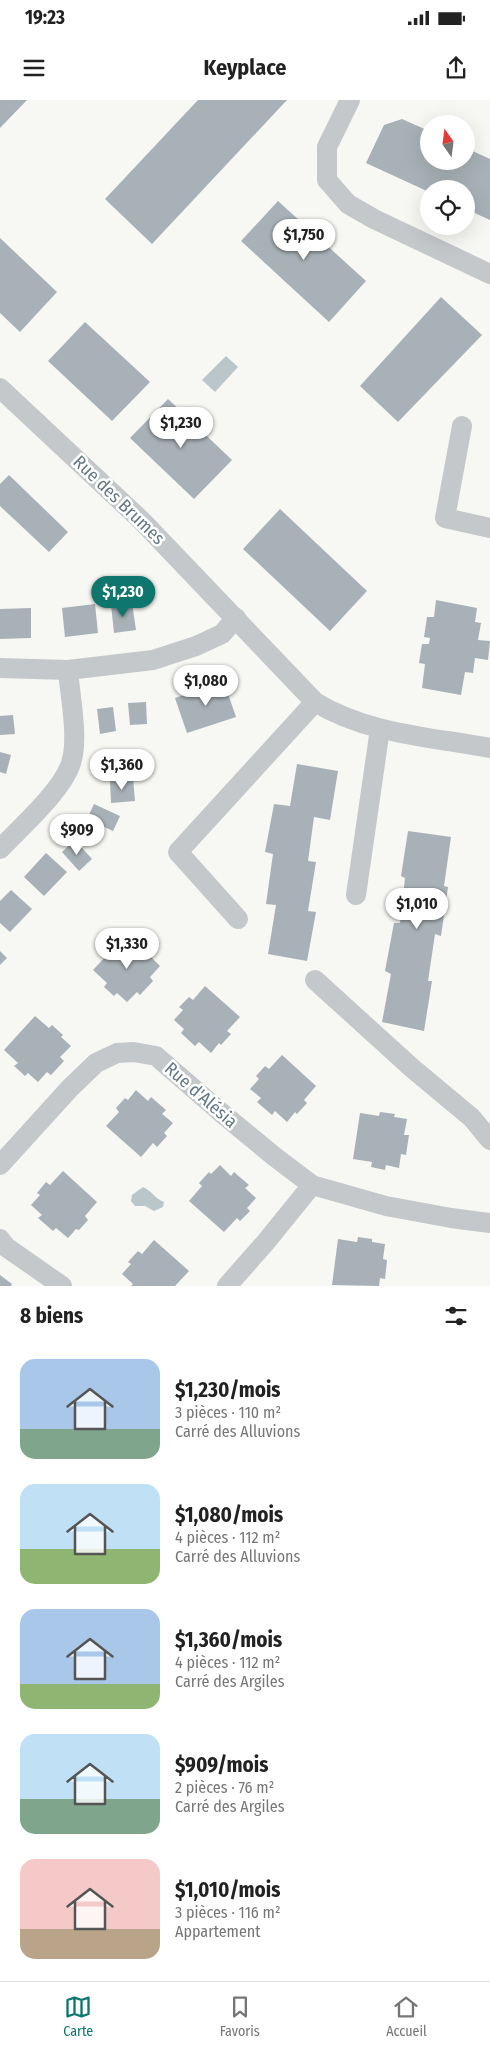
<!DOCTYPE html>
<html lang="fr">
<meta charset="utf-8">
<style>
body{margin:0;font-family:"Fira Sans Condensed",sans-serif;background:#f6f6f6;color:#222;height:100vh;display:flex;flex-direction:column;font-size:19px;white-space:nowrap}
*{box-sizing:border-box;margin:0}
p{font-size:16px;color:#767676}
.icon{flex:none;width:28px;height:28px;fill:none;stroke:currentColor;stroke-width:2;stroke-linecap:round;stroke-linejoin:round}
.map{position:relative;height:1186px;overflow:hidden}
.side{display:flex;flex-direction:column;background:#fff;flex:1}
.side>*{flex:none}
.needle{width:32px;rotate:346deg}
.controls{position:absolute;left:420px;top:15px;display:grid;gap:10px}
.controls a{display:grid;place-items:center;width:55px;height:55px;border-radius:50%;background:#fff;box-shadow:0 5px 20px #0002;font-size:25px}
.price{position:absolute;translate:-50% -42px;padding:0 11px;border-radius:18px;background:#fff;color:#222;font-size:16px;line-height:32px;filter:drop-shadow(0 1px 2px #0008)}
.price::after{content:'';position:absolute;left:50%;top:30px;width:15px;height:11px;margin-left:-8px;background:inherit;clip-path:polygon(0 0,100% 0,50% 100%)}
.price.selected{background:#0f766e;color:#fff}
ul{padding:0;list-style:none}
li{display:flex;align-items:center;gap:15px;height:125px;padding:0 20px}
li span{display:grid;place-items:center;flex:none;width:140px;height:100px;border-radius:15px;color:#555}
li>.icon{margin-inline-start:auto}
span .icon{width:60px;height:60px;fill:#fffc;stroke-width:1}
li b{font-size:21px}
h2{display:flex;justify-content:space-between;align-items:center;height:60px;padding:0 20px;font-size:21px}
.status{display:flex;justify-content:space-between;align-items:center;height:35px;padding:0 25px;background:#fff;direction:ltr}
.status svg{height:14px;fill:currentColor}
header{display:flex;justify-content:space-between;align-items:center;height:65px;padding:0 20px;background:#fff;font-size:22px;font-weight:700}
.menu{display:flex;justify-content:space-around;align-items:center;height:70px;border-top:1px solid #e0e0e0;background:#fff;font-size:14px;color:#767676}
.menu a{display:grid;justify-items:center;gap:2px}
.menu .selected{color:#0f766e}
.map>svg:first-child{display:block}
.water{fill:#bbc6ca}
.building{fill:#a8b1b7}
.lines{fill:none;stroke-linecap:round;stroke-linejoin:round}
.minor{stroke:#c4c8cb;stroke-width:20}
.labels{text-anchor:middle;stroke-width:5;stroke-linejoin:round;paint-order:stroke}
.street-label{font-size:18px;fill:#657785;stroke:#fff}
</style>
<div class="status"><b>19:23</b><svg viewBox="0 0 49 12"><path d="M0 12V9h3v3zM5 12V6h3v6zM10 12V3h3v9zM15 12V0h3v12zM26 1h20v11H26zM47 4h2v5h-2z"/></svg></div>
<header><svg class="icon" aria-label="menu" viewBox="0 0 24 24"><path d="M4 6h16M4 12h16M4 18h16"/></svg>Keyplace<svg class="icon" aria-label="share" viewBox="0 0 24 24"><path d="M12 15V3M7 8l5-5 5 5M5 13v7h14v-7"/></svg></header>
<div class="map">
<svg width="490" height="1186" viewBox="0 0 490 1186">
<rect width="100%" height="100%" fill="#f7f7f3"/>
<g class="water">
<polygon points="226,256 238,267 215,292 202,280"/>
<path d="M143 1087C151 1090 155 1099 164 1102L163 1107 154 1111 145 1106H135L131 1101 132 1095Z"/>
</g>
<g class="building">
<polygon points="0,0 27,0 0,28"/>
<polygon points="198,0 287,0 152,144 105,99"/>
<polygon points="402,19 429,31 429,61 466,61 466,48 490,59 490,120 466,109 466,89 429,89 429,92 366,63 384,25"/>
<polygon points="278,101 366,181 329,222 241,141"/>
<polygon points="0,138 57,192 20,232 0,213"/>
<polygon points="441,197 482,235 398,322 360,286"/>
<polygon points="85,222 150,282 112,321 48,261"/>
<polygon points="168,299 232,360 194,399 130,338"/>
<polygon points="9,375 68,432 49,452 0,406 0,384"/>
<polygon points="280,409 367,491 330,531 243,449"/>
<polygon points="436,500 477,508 475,522 481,523 478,540 490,541 488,560 475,558 473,573 465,572 461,595 422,588 425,564 419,563 422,544 429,544 430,538 424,537 427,517 434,517"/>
<polygon points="132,503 136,530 114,533 111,505"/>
<polygon points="95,504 98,533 65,537 62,508"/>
<polygon points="31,508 31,538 0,539 0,509"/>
<polygon points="224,582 236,617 187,633 175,598"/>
<polygon points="146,602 147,624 130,625 128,603"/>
<polygon points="113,607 116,631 100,634 97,609"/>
<polygon points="13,615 15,634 0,635 0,616"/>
<polygon points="0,652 11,655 6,674 0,672"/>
<polygon points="297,664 338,671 330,720 314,717 308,761 316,762 308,811 316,812 307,861 268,854 276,805 266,804 273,754 265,752 274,704 290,706"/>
<polygon points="133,678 135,701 111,703 110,680"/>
<polygon points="94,704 120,716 113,731 87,719"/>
<polygon points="408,731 451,737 444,786 448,787 441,836 435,834 428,881 432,881 424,931 382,922 391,874 385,871 394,823 400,823 405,778 401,776"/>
<polygon points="75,740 92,759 79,771 62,752"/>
<polygon points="46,753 67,772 44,796 24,777"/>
<polygon points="11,790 32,809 10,832 0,823 0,801"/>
<polygon points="125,836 139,849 142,845 153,855 151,857 160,866 150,877 153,881 140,895 137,892 127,902 117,893 114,896 104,887 107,883 93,870"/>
<polygon points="0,851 7,858 0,865"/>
<polygon points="205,886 240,917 227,931 231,934 221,945 219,943 211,953 199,942 195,946 181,933 184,929 174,920 183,910 179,907 189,897 193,900"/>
<polygon points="35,916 49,928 52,925 63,935 61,937 71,946 60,957 64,961 51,975 47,972 38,982 28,973 25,976 14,966 18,963 4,950"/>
<polygon points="282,955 316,986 304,1000 307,1003 297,1014 295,1012 287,1022 275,1011 272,1015 257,1002 261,998 250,989 259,979 256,976 265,966 269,969"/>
<polygon points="136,990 148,1001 151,997 166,1010 162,1014 173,1023 164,1033 167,1036 157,1047 153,1043 141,1057 106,1026 119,1012 116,1008 125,998 128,1000"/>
<polygon points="380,1012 395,1014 394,1017 407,1019 404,1035 409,1035 406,1055 401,1054 399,1068 386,1065 385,1070 371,1067 372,1062 353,1059 360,1013 379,1016"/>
<polygon points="220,1065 231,1076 234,1072 249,1085 245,1088 256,1098 247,1108 250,1111 240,1121 237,1118 224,1132 189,1101 202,1086 199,1083 209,1072 211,1074"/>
<polygon points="63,1071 97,1102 85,1116 88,1120 79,1130 76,1129 68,1138 56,1128 53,1131 38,1118 42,1115 31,1105 40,1095 37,1093 46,1082 50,1085"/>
<polygon points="358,1137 372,1139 372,1142 385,1144 383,1159 387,1160 385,1179 380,1178 379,1186 332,1185 338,1139 357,1142"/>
<polygon points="154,1140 189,1171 175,1186 131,1186 133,1184 122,1174 131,1164 128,1162 138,1151 142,1154"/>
<polygon points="0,1175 12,1184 11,1186 0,1186"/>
</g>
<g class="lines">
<g class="minor">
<polyline points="350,0 327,47 327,80 348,104 374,119 490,174"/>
<path d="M0 288 142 421 315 602C367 634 431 637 490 648"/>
<polyline points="462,326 445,418 490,428"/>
<polyline points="0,568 68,570 153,560 196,546 222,534 236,518"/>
<path d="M0 749C20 728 63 690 71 663 79 639 70 596 68 570"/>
<polyline points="356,795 380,629"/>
<polyline points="238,819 178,752 315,602"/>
<polyline points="315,880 412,968 472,1018 490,1040"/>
<polyline points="0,1065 70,988 96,963 117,953 134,952 156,956 224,1015 275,1057 312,1085 386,1106 451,1118 490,1123"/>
<polyline points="0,1139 6,1147 62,1186"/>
<polyline points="227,1186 265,1143 312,1085"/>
</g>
</g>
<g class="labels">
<g class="street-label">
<text transform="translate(119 400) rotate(44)" y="6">Rue des Brumes</text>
<text transform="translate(201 995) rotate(41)" y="6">Rue d'Alésia</text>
</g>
</g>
</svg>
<div class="controls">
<a><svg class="needle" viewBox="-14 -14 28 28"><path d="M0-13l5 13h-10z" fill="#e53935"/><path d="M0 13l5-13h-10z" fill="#767676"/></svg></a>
<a><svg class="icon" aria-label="locate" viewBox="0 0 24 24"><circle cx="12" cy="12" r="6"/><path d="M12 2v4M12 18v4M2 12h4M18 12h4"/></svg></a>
</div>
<b class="price" style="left:304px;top:161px">$1,750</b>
<b class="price" style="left:181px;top:349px">$1,230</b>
<b class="price selected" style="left:123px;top:518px">$1,230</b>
<b class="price" style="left:206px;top:607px">$1,080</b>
<b class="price" style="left:122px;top:691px">$1,360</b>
<b class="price" style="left:77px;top:756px">$909</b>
<b class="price" style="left:417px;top:830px">$1,010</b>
<b class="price" style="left:127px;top:870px">$1,330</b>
</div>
<section class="side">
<h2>8 biens<svg class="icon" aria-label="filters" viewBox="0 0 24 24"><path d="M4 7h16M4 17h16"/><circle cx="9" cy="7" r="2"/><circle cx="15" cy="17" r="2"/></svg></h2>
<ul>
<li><span style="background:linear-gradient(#a9c7e8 70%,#7fa58c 0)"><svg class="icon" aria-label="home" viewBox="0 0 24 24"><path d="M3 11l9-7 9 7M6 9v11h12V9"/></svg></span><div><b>$1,230/mois</b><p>3 pièces · 110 m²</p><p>Carré des Alluvions</p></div></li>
<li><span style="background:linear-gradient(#bfe0f5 65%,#8fb573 0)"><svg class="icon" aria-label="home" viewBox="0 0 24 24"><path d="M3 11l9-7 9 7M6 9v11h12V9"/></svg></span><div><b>$1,080/mois</b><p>4 pièces · 112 m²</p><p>Carré des Alluvions</p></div></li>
<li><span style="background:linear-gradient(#a9c7e8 75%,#8fb573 0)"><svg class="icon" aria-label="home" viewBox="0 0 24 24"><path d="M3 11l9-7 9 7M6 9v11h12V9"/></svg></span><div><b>$1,360/mois</b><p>4 pièces · 112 m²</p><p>Carré des Argiles</p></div></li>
<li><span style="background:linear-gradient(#bfe0f5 65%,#7fa58c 0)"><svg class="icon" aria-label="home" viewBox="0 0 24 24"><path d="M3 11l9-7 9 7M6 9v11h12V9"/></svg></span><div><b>$909/mois</b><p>2 pièces · 76 m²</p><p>Carré des Argiles</p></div></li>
<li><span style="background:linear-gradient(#f6c9c9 70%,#b9a48a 0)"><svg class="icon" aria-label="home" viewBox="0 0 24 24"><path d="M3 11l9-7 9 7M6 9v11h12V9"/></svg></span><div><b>$1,010/mois</b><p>3 pièces · 116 m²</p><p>Appartement</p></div></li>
</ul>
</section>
<nav class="menu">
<a class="selected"><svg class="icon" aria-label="map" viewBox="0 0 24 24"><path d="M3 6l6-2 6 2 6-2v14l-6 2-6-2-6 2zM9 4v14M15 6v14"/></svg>Carte</a>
<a><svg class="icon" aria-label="saved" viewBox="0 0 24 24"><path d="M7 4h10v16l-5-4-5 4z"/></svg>Favoris</a>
<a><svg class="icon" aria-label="home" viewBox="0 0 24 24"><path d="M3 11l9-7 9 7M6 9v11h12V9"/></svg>Accueil</a>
</nav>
